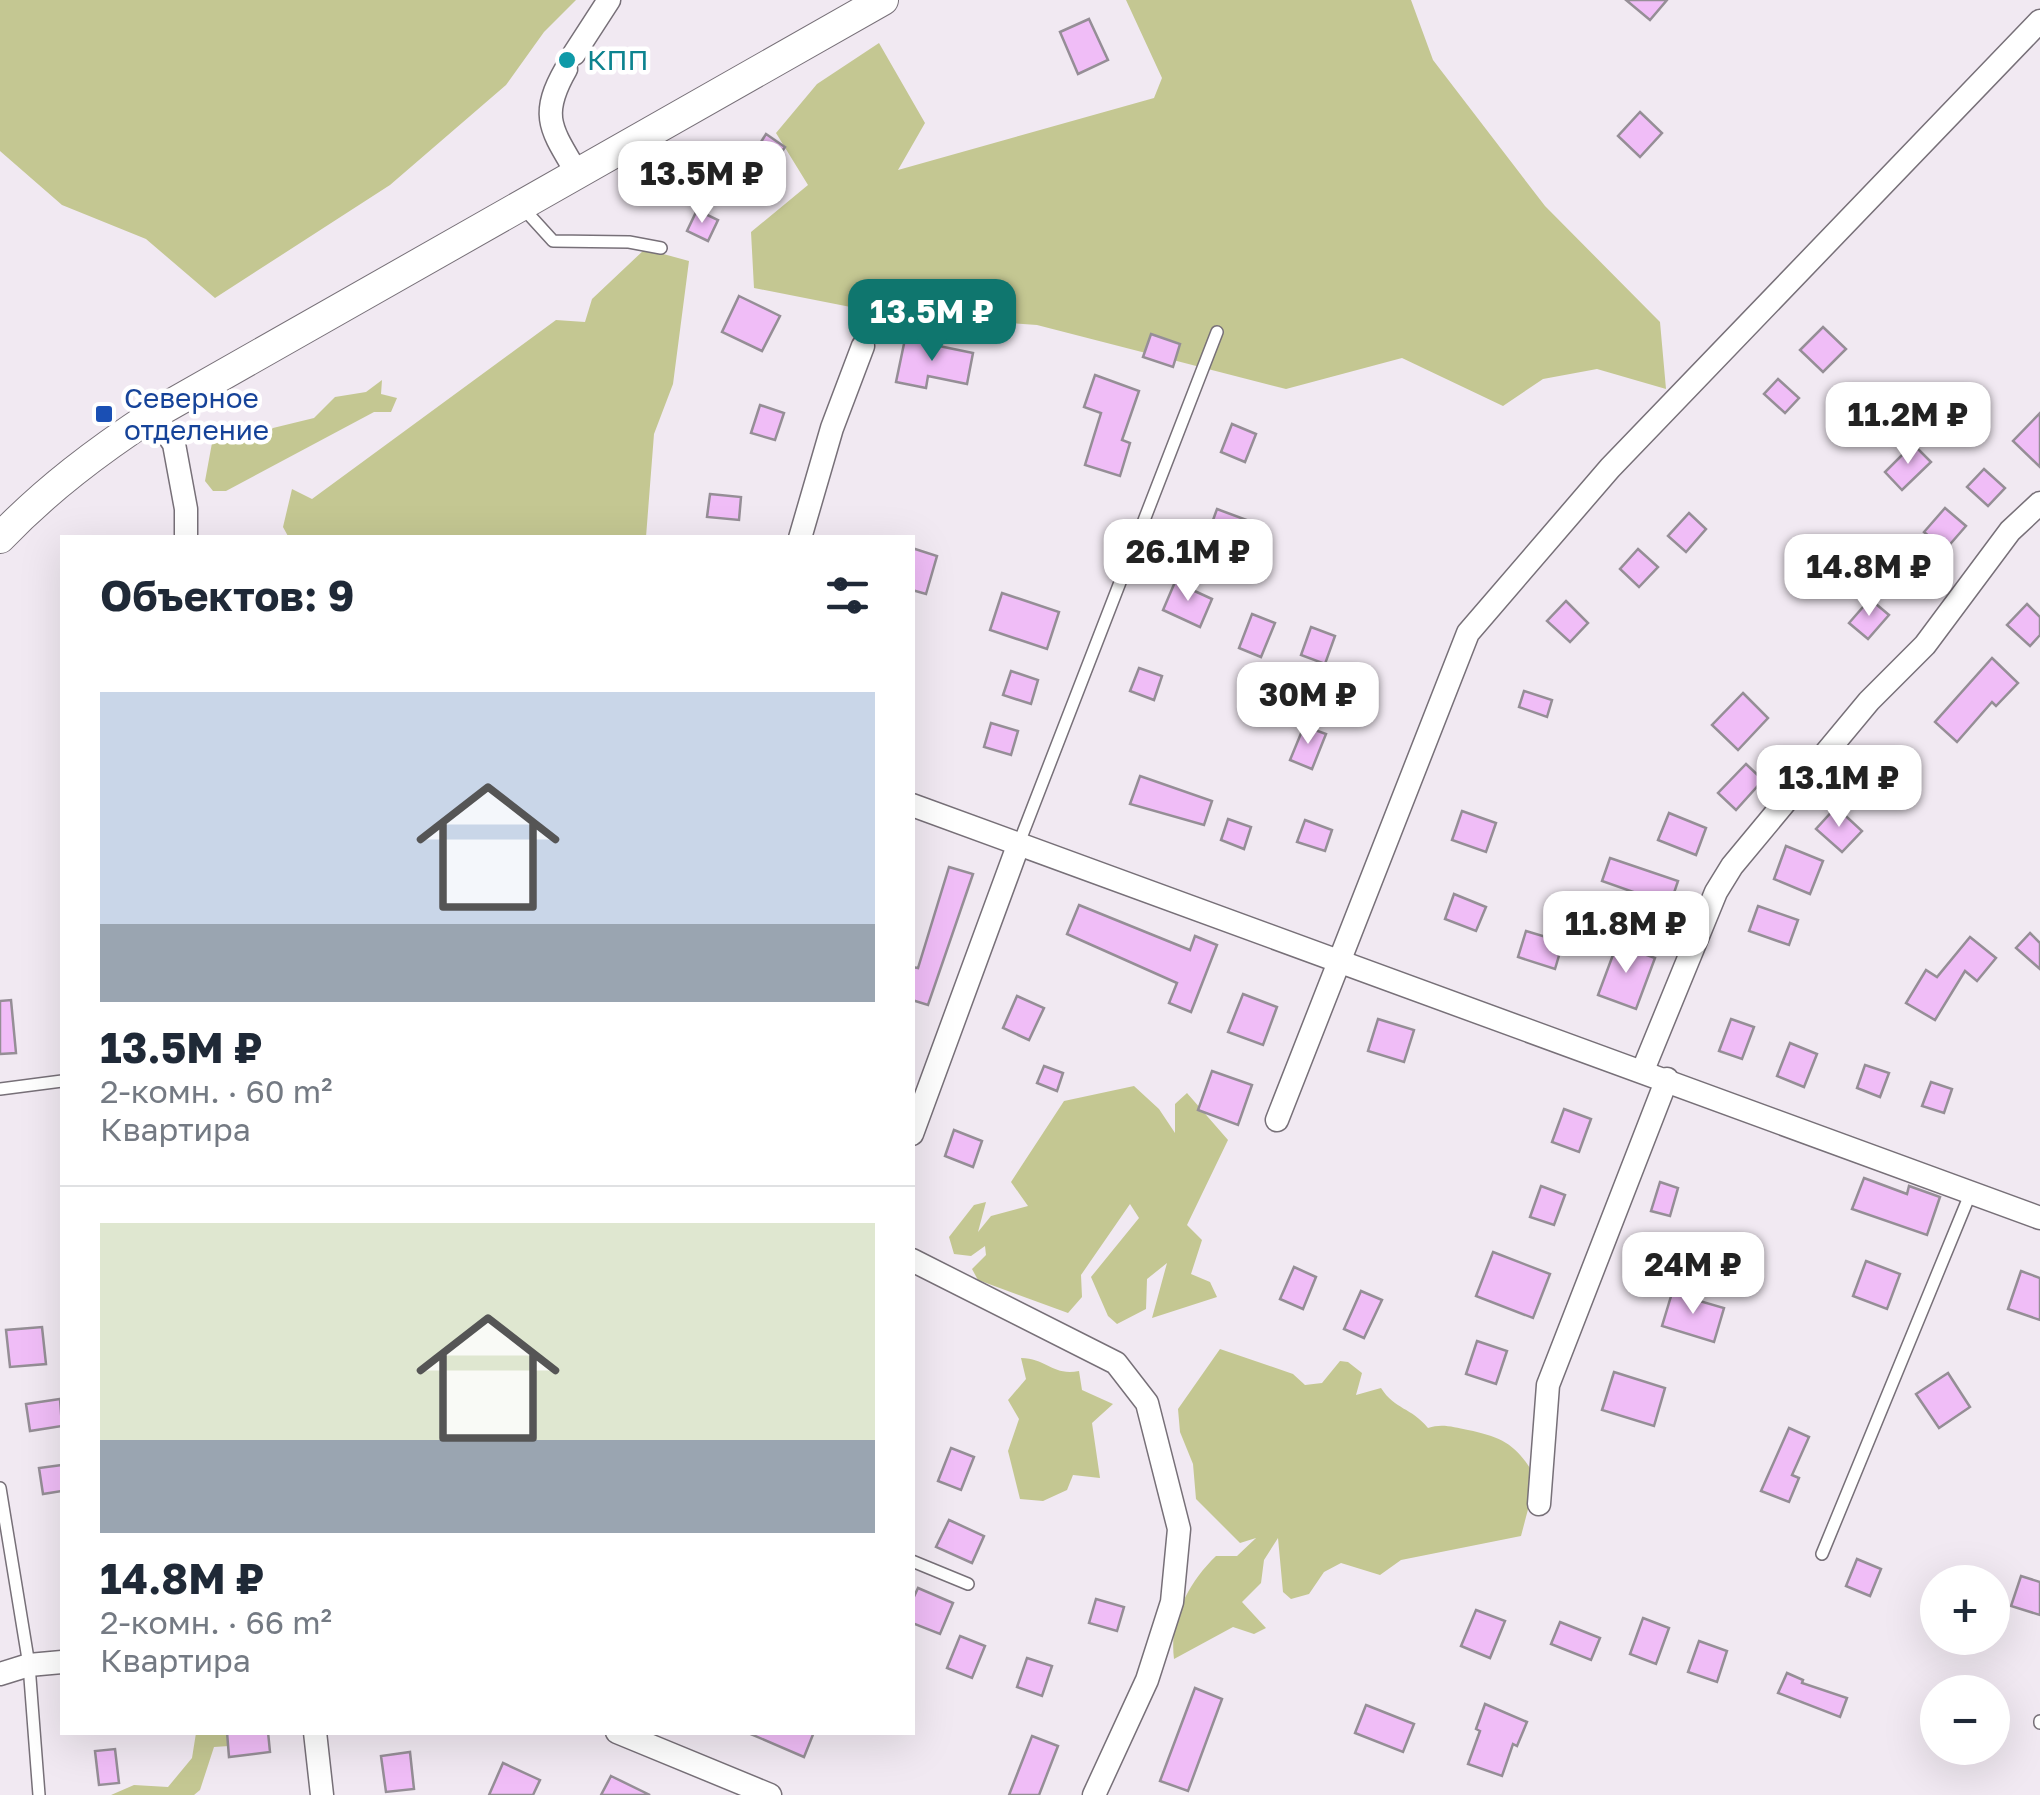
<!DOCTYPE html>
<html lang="ru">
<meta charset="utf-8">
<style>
body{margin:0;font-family:"Golos Text",sans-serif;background:#f6f6f7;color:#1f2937;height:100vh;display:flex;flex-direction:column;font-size:38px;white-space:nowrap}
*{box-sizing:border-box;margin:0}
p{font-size:32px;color:#747a83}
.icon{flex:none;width:55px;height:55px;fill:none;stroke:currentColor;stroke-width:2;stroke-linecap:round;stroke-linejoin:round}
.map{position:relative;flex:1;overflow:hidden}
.details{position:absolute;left:60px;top:535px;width:855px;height:1200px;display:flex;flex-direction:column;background:#fff;border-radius:0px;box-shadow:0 10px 40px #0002}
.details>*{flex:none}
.tools{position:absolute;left:1920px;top:1565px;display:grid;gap:20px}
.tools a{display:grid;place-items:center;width:90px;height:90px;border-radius:50%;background:#fff;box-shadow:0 10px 40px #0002;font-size:50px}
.price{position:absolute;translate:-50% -85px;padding:0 22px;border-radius:20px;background:#fff;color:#222;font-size:32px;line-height:65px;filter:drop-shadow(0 2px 5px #0008)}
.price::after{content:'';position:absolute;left:50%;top:60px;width:30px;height:22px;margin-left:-15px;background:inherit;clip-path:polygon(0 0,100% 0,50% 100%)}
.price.on{background:#0f766e;color:#fff}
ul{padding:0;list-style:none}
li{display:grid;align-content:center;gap:20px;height:530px;padding:0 40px}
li+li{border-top:2px solid #e0e1e3}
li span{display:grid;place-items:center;height:310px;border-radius:0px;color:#555}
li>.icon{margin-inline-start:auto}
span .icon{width:180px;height:180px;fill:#fffc;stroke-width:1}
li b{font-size:42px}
h2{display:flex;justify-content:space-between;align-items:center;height:120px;padding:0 40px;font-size:42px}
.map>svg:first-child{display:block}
.green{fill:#c4c792}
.building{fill:#f0bdf7;stroke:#958e96;stroke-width:2.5}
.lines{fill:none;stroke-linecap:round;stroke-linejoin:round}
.lane-casing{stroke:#777078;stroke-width:14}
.street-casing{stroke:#777078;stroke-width:25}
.secondary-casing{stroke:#777078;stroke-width:32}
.lane{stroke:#fff;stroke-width:11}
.street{stroke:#fff;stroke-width:22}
.secondary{stroke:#fff;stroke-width:30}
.culture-dot{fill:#0f9aa8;stroke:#fff;stroke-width:4}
.transit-dot{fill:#1a4fb4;stroke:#fff;stroke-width:4}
.labels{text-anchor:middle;stroke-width:9;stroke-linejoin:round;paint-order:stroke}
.culture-label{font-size:28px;fill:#0d838f;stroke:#fff;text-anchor:start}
.transit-label{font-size:28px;fill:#164399;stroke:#fff;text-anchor:start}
</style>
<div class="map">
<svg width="2040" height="1795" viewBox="0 0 2040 1795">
<rect width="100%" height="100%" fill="#f1e9f2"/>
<g class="green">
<polygon points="0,0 576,0 544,32 506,85 390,185 215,298 146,239 62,205 0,151"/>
<polygon points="1126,0 1411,0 1433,60 1545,206 1660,322 1666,389 1597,369 1543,379 1503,406 1402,358 1286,389 1037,325 886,314 754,288 751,232 808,185 776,133 817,84 879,43 925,123 898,170 1154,98 1162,78"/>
<polygon points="645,249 689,261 673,384 654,434 646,537 289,538 283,527 292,489 312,499 556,320 585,322 592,299"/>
<polygon points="382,380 381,394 397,398 391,412 374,412 226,491 213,491 205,481 212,443 263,437 273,428 314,418 335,397 366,392"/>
<polygon points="1134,1086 1159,1109 1175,1133 1175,1104 1187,1093 1228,1140 1187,1225 1202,1240 1191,1274 1210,1282 1217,1297 1152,1318 1167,1263 1147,1279 1146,1309 1117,1324 1108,1316 1091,1277 1139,1218 1130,1204 1081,1275 1082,1297 1068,1313 978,1280 972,1269 986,1255 985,1246 971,1256 954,1254 949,1237 974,1205 986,1202 978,1232 991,1216 1028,1206 1011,1182 1064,1101"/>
<path d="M1220 1349 1293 1374 1305 1385 1322 1383 1340 1361 1348 1362 1362 1373 1356 1395 1381 1388C1395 1410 1411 1407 1428 1428 1442 1423 1453 1427 1468 1430 1503 1437 1519 1446 1536 1479L1521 1536 1401 1560 1380 1575 1341 1563 1324 1572 1309 1594 1291 1599 1283 1592 1278 1538 1264 1560 1261 1583 1242 1602 1266 1628 1254 1634 1233 1627 1174 1659C1169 1620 1188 1583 1216 1556H1237L1256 1538 1240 1543 1196 1499 1193 1464 1180 1432 1178 1409Z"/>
<path d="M1021 1358C1048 1359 1052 1376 1079 1371L1082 1390 1113 1404 1092 1423 1100 1478 1073 1475 1067 1490 1043 1501 1020 1499 1008 1451 1019 1419 1008 1400 1026 1379Z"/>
<polygon points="196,1733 260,1733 260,1744 214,1747 200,1790 194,1795 111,1795 134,1785 168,1787 192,1758"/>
</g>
<g class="building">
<polygon points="1626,0 1667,0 1650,20"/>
<polygon points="1089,19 1108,60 1078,74 1060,32"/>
<polygon points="1640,112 1662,133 1640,157 1618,136"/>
<polygon points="766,134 785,147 768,173 749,161"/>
<polygon points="697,210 718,220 708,241 687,231"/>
<polygon points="739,296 780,316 762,351 722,332"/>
<polygon points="1823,327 1846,349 1823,372 1800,350"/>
<polygon points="1151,334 1180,344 1173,367 1143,357"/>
<polygon points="905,339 973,353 967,384 928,376 926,388 896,382"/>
<polygon points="1095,375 1139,391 1122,440 1130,443 1120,476 1085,465 1101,413 1084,407"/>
<polygon points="1778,379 1799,398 1785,413 1764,394"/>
<polygon points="760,405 784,413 775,440 751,433"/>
<polygon points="2040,413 2040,467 2013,441"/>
<polygon points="1232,424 1256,434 1245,462 1221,452"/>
<polygon points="1913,444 1931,462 1902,490 1885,472"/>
<polygon points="1984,469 2005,488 1988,506 1967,487"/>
<polygon points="710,494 741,497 739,520 707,517"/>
<polygon points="1945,508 1966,526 1945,550 1924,532"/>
<polygon points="1217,509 1252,522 1240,558 1204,545"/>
<polygon points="1689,513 1706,529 1686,552 1668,536"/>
<polygon points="912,548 937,556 926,594 912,590"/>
<polygon points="1638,549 1658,567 1639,587 1620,569"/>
<polygon points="1175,582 1212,599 1200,627 1163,610"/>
<polygon points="1002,593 1059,612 1047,649 990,630"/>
<polygon points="1870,599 1889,615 1868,639 1849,623"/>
<polygon points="1566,601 1588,623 1570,642 1547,621"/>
<polygon points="2027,604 2040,617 2040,635 2030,646 2007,625"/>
<polygon points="1252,614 1275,623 1261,657 1239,648"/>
<polygon points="1311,627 1335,636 1325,664 1301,655"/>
<polygon points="1992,658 2018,683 1996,706 1992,702 1957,742 1935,722"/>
<polygon points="1139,668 1162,676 1154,700 1130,691"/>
<polygon points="1011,671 1038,680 1031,704 1003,695"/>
<polygon points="1524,691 1552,700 1547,717 1519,707"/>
<polygon points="1743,693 1768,718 1738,750 1712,725"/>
<polygon points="991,723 1018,731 1011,755 984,747"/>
<polygon points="1304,726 1326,734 1312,769 1290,760"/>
<polygon points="1746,764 1763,780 1736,810 1718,793"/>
<polygon points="1140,776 1212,801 1204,825 1130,804"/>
<polygon points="1836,807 1862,831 1842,852 1816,829"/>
<polygon points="1462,811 1496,823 1486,852 1452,840"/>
<polygon points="1669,813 1706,828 1696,855 1658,840"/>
<polygon points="1228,819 1251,827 1244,849 1221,840"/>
<polygon points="1305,820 1332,830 1325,851 1297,842"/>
<polygon points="1786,846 1823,861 1810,894 1774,879"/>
<polygon points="1610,858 1678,881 1670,905 1602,881"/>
<polygon points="949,867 973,874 928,1005 912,1000 912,967 918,968"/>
<polygon points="1454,894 1486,907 1476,931 1445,919"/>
<polygon points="1079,905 1190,950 1195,936 1217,945 1191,1012 1169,1003 1177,983 1067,934"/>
<polygon points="1758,906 1798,920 1789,945 1749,931"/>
<polygon points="1526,931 1563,942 1555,969 1518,957"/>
<polygon points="2030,933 2040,943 2040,969 2016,948"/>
<polygon points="1970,937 1996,958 1977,981 1965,971 1935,1020 1906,1003 1926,970 1937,977"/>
<polygon points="1617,944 1655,958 1636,1009 1598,995"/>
<polygon points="1243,994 1277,1007 1263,1045 1228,1032"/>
<polygon points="1017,996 1044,1008 1029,1040 1003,1028"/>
<polygon points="11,1000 16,1053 0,1054 0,1001"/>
<polygon points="1378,1019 1414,1030 1404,1062 1368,1051"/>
<polygon points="1731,1019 1754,1027 1742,1059 1719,1051"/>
<polygon points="1790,1043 1817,1054 1804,1087 1777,1076"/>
<polygon points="1865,1065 1889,1073 1880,1097 1857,1088"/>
<polygon points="1044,1066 1063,1073 1057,1091 1037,1083"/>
<polygon points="1212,1071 1252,1085 1238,1125 1198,1110"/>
<polygon points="1931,1082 1952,1089 1944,1113 1922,1106"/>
<polygon points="1564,1109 1591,1119 1579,1152 1552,1142"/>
<polygon points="954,1130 982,1141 973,1167 945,1156"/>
<polygon points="1864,1178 1907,1194 1909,1186 1940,1197 1927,1235 1852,1209"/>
<polygon points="1660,1182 1678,1188 1670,1216 1651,1211"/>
<polygon points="1541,1186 1565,1195 1554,1225 1530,1217"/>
<polygon points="1493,1252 1550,1274 1533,1318 1476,1296"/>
<polygon points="1866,1261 1900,1274 1887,1309 1853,1296"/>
<polygon points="1294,1267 1316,1277 1303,1309 1280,1299"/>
<polygon points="2021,1271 2040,1278 2040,1320 2008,1309"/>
<polygon points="1361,1291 1382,1300 1364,1338 1344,1329"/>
<polygon points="1672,1293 1724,1308 1714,1342 1662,1326"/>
<polygon points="42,1327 46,1364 10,1367 6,1330"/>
<polygon points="1477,1341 1507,1351 1496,1384 1466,1374"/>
<polygon points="1614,1372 1665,1388 1654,1426 1602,1410"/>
<polygon points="1948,1373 1970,1407 1939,1428 1916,1394"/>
<polygon points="60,1399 62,1426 30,1431 26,1404"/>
<polygon points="1789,1428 1809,1437 1792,1475 1799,1478 1789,1502 1761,1491"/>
<polygon points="951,1448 974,1457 961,1490 938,1481"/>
<polygon points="62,1465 62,1491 43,1494 39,1468"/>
<polygon points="949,1520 984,1536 972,1563 936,1547"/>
<polygon points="1857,1559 1881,1569 1870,1596 1846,1586"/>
<polygon points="2021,1576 2040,1582 2040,1615 2011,1606"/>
<polygon points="918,1588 953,1603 940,1634 912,1623 912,1601"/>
<polygon points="1096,1599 1124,1607 1117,1631 1089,1623"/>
<polygon points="1476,1610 1505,1621 1490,1658 1461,1646"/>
<polygon points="1643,1618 1669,1628 1656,1664 1630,1654"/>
<polygon points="1560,1622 1600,1638 1591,1660 1551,1644"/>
<polygon points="960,1636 985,1646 972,1678 947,1668"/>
<polygon points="1699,1641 1727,1651 1717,1682 1688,1672"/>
<polygon points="1027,1658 1052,1666 1042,1696 1017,1687"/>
<polygon points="1787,1673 1803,1680 1802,1683 1847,1698 1840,1717 1778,1693"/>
<polygon points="1195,1688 1222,1699 1188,1791 1160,1781"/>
<polygon points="1485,1704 1527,1722 1517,1746 1513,1744 1502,1776 1468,1764 1480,1731 1476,1729"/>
<polygon points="1366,1705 1414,1724 1403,1752 1355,1733"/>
<polygon points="227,1732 268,1732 270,1752 229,1757"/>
<polygon points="746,1732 814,1732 804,1757"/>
<polygon points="1032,1736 1058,1746 1039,1795 1009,1795"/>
<polygon points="115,1749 119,1783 99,1785 95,1751"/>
<polygon points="410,1752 414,1789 386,1792 381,1756"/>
<polygon points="503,1763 540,1780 533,1795 489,1795"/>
<polygon points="611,1776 650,1795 601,1795"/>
</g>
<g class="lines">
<defs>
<g id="lane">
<polyline points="523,208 553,241 629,242 661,248"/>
<polyline points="1019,843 1217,332"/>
<polyline points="0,1089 62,1081"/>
<polyline points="0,1488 29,1665 39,1795"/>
<polyline points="1822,1554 1971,1192"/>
<polyline points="912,1561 968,1584"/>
<polyline points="2040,1721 2040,1723"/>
</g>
<g id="street">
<polyline points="574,54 609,0"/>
<path d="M566 69C539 116 551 129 577 173"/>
<polyline points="154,414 174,444 186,509 186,538"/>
<polyline points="800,538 832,428 863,346"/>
<polyline points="912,805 2040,1218"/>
<polyline points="1643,1070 1716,892 1732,866 1869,701 1925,645 2010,531 2040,503"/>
<polyline points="1277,1120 1468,633 1610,468 2040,21"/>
<polyline points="912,1134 1019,843"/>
<polyline points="912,1260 1116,1363 1147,1403 1179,1529 1172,1602 1147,1680 1094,1795"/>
<polyline points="1539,1504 1548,1385 1667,1079"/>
<polyline points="0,1674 29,1665 62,1662"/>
<polyline points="315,1732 322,1795"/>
<polyline points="617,1732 770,1795"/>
</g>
<path id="secondary" d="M0 538C47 489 98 451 154 414L883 0"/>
</defs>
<use href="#lane" class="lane-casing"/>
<use href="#street" class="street-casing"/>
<use href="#secondary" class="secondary-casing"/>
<use href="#lane" class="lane"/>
<use href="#street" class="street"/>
<use href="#secondary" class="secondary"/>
</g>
<circle class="culture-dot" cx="567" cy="60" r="10"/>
<rect class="transit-dot" x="94" y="404" width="20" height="20" rx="5"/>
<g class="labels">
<g class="culture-label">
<text x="587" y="70">КПП</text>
</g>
<g class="transit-label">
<text x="124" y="408">Северное<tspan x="124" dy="32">отделение</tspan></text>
</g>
</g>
</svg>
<div class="tools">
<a>+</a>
<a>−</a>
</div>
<b class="price" style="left:702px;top:226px">13.5M ₽</b>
<b class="price on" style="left:932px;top:364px">13.5M ₽</b>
<b class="price" style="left:1908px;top:467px">11.2M ₽</b>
<b class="price" style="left:1188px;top:604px">26.1M ₽</b>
<b class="price" style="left:1869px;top:619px">14.8M ₽</b>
<b class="price" style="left:1308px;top:747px">30M ₽</b>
<b class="price" style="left:1839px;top:830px">13.1M ₽</b>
<b class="price" style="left:1626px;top:976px">11.8M ₽</b>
<b class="price" style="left:1693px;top:1317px">24M ₽</b>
<section class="details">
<h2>Объектов: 9<svg class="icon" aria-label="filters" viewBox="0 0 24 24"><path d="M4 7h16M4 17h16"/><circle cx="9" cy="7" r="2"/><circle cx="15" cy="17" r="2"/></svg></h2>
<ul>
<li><span style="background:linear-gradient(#c9d6e8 75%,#9aa5b1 0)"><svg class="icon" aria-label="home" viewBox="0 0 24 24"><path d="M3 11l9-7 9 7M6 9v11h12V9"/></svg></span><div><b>13.5M ₽</b><p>2-комн. · 60 m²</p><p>Квартира</p></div></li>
<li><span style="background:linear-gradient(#dfe7d0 70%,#9aa5b1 0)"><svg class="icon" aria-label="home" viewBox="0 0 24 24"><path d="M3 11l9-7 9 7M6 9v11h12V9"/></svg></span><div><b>14.8M ₽</b><p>2-комн. · 66 m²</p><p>Квартира</p></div></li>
</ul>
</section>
</div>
